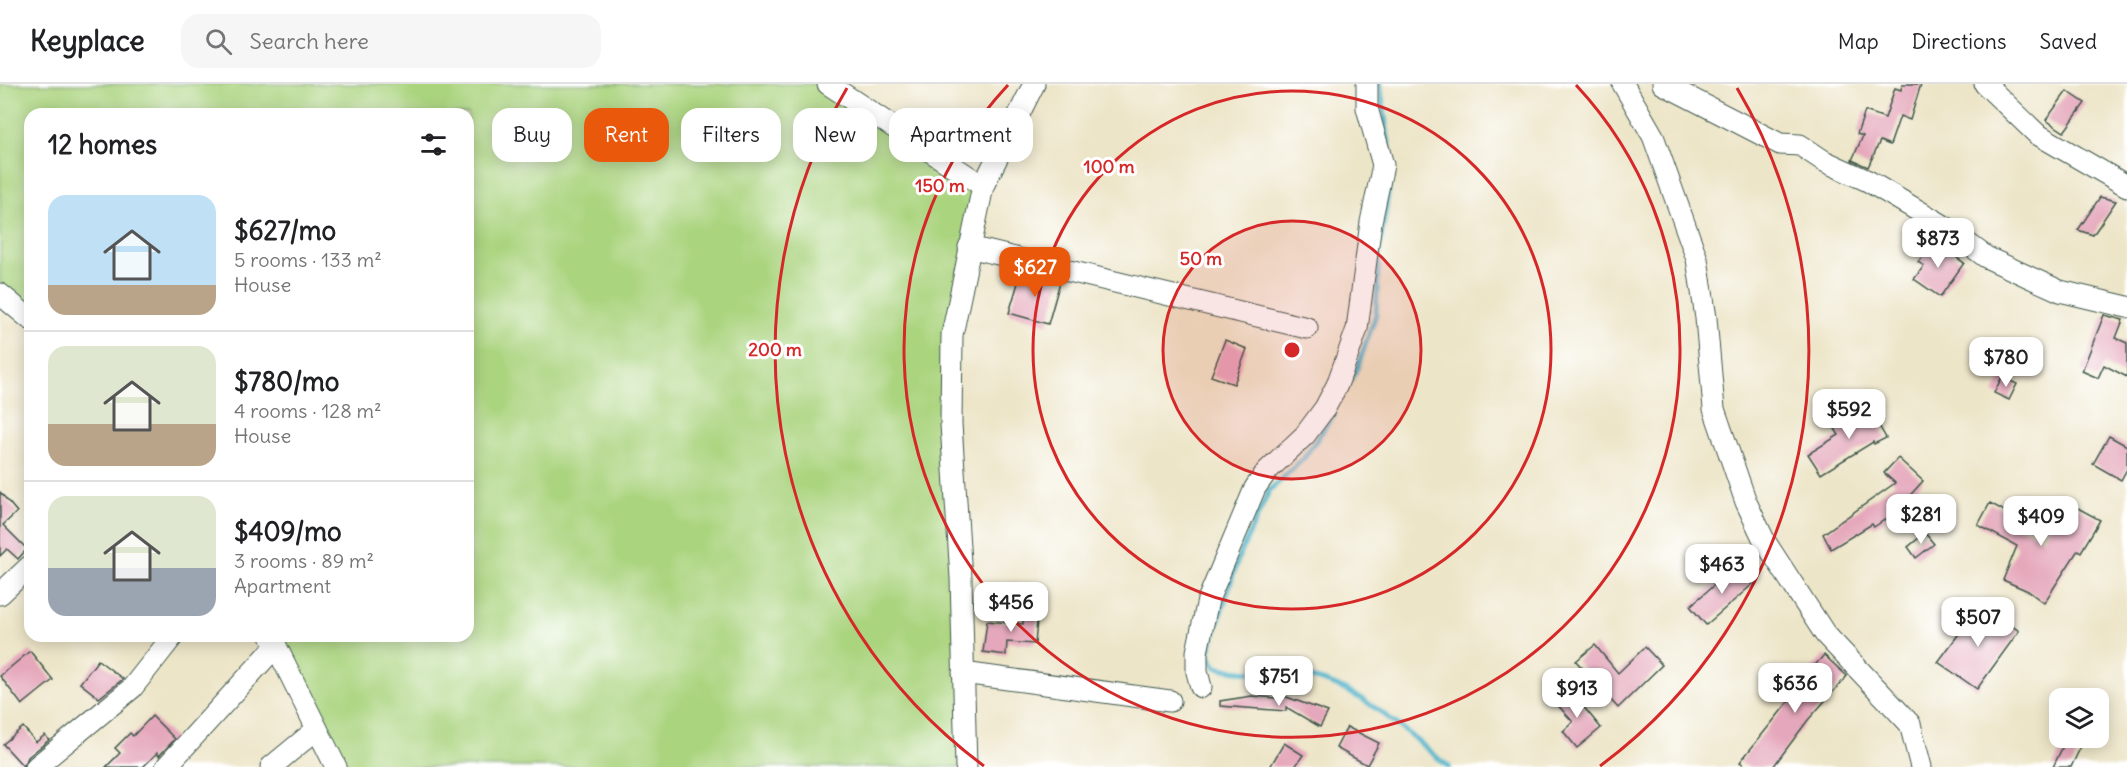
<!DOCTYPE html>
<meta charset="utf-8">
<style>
body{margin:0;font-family:Delius,sans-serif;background:#f6f6f6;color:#202124;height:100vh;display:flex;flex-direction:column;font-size:22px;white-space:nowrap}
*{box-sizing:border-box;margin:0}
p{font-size:20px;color:#757577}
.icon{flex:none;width:33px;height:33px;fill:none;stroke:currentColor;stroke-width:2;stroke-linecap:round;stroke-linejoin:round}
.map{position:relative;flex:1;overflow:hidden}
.sheet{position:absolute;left:24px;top:24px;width:450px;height:534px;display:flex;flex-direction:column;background:#fff;border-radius:18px;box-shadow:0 3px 15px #0003}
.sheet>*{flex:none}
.top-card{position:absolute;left:492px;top:24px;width:570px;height:54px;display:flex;gap:12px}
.controls{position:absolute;left:2049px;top:604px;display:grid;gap:12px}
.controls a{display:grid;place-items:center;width:60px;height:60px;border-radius:12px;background:#fff;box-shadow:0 3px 15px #0003;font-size:30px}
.price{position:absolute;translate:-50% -51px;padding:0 14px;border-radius:12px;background:#fff;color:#222;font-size:20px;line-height:39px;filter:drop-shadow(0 2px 3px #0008)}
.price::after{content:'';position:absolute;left:50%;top:36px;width:18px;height:14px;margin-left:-9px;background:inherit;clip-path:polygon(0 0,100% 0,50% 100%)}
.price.on{background:#ea580c;color:#fff}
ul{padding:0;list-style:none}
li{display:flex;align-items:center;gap:18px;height:150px;padding:0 24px}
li+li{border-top:2px solid #e0e0e0}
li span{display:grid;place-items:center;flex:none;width:168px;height:120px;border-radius:18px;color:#555}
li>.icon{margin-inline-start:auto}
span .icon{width:72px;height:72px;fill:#fffc;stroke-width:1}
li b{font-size:26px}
h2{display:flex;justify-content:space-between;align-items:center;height:72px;padding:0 24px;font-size:26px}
.pill{padding:0 21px;border-radius:18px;background:#fff;box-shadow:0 3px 15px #0003;font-size:21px;line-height:54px}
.pill.on{background:#ea580c;color:#fff}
header{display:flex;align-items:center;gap:36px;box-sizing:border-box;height:84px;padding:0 30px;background:#fff;border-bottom:2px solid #e0e0e0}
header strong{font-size:28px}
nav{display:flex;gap:33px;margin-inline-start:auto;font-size:21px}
.search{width:420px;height:54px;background:#f6f6f6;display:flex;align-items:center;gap:15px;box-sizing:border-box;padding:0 21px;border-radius:18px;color:#757577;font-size:22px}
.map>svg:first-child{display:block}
.green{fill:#abd47f;stroke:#65885a;stroke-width:1.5}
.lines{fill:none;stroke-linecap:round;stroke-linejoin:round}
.stream{stroke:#4cb3ca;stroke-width:5}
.building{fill:#e5a7bb}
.street-casing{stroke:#3e564a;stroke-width:23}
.street{stroke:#fff;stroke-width:21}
.ring{fill:none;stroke:#d62828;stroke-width:3}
.centre{fill:#d62828;stroke:#fff;stroke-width:3}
.ring-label{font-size:18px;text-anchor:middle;font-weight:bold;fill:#d62828;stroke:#fff;stroke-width:6;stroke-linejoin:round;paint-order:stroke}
</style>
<header>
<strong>Keyplace</strong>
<div class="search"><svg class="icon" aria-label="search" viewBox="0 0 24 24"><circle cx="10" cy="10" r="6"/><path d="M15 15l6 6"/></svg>Search here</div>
<nav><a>Map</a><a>Directions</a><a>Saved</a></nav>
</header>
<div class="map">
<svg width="2127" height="683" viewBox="0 0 2127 683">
<rect width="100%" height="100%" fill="#fff"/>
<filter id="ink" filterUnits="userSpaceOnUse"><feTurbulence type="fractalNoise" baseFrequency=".0167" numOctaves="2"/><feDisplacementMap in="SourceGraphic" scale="12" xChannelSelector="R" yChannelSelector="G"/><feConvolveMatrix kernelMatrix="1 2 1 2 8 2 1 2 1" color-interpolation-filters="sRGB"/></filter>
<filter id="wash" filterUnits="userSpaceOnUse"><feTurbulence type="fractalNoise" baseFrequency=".008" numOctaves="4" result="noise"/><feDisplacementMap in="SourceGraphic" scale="24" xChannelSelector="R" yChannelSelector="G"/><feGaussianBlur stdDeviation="1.35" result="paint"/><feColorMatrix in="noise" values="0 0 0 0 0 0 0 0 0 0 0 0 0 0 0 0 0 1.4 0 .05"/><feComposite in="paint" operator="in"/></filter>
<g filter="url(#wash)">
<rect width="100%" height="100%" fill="#ede5c8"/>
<polygon class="green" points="0,0 828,0 983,102 952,251 966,683 336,683 271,552 468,552 468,30 30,30 30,235 0,210"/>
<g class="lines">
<g class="stream">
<polyline points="1380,0 1392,81"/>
<polyline points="1346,305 1358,282 1376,230 1379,169 1390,96"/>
<path d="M1334 330 1304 374 1269 407 1239 472 1208 570 1216 583C1247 591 1280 587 1311 594 1364 605 1408 651 1449 683"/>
</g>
</g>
<g id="blocks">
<g class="building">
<polygon points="1902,0 1921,0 1910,36 1900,32 1890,61 1880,57 1868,83 1852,76 1863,52 1857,50 1865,27 1885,34 1895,4 1901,6"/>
<polygon points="2067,7 2085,19 2064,48 2046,36"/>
<polygon points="2100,113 2116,117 2093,151 2078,146"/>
<polygon points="1934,157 1964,179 1940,213 1914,195 1924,182 1918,178"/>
<polygon points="1021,189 1060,198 1048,240 1009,229"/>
<polygon points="2104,231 2123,236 2116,254 2127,259 2127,293 2104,281 2098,294 2082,287"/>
<polygon points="1225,256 1247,265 1234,300 1211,292"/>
<polygon points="2002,293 2017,300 2009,316 1994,309"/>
<polygon points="1866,319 1886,354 1874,360 1873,358 1821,390 1808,370 1839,351 1835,345 1857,332 1854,326"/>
<polygon points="2109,352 2127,362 2127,385 2121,396 2093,380"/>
<polygon points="1898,374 1923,397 1893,430 1874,443 1872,440 1831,465 1823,450 1895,399 1884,389"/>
<polygon points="0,408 17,428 3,441 27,465 18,475 7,465 0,472"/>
<polygon points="2065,417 2100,436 2081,468 2078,466 2044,519 2028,507 2003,496 2017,462 1978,441 1990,419 2021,436 2019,441 2043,455"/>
<polygon points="1925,449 1934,460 1916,474 1908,463"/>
<polygon points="1737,481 1754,499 1706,541 1690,522"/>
<polygon points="1024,524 1038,525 1035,560 1007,558 1006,571 983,568 987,537 1023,540"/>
<polygon points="1978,524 2003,540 2005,537 2019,547 1977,605 1938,578"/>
<polygon points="1595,561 1618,589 1645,563 1662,581 1618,624 1576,577"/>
<polygon points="30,567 53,596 22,621 0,592"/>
<polygon points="1824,571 1847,592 1808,636 1773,683 1747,683 1740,678 1793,612 1790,609"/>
<polygon points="98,576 123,595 99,614 80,599"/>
<polygon points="1568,604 1601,644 1577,664 1563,647 1573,638 1554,617"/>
<polygon points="1278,610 1328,628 1320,643 1286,623 1286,627 1220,622 1220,617 1252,612 1275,614"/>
<polygon points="152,632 175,655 159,672 157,669 143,683 106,683 120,669 115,664 130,649 133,652"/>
<polygon points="23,643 36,658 45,651 49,656 28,673 24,683 3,660"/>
<polygon points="1347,643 1379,659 1367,681 1336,664"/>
<polygon points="2067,654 2085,654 2071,683 2053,683"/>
<polygon points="1284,659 1303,671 1295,683 1270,683"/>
</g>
</g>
</g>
<g filter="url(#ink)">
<use href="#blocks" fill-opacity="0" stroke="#3e564a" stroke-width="1.5"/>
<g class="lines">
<defs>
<g id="street">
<polyline points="828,0 983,102"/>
<polyline points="1623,0 1653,52 1697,175 1706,234 1714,325 1746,418 1764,456 1825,550 1910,640 1921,683"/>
<polyline points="1663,0 1780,60 1800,61 1824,77 1868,97 1944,142 1986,173 2029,193 2060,207 2127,223"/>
<polyline points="1985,0 2037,50 2127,102"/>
<polyline points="969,163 1307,244"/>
<polyline points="0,210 30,235"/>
<polyline points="0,510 30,482"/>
<polyline points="271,552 336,683"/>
<polyline points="963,589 1170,617"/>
<polyline points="1201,603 1197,588 1197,568 1208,516 1255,404 1267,387 1305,351 1325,324 1337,301 1357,245 1371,138 1383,81 1367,24 1367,0"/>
<polyline points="36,683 132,604 173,552"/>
<polyline points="166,683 276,562"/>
<polyline points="271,683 317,645"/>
<polyline points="966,683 961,494 951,340 952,251 983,102 1034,0"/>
</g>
</defs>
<use href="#street" class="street-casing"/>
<use href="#street" class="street"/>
</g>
</g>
<circle cx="1292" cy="266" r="129" fill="#d62828" fill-opacity=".12"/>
<g class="ring">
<circle cx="1292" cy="266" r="129"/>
<circle cx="1292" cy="266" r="259"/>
<path d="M1576 1A388 388 0 1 1 1008 1"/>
<path d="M984 682A517 517 0 0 1 847 4M1737 4A517 517 0 0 1 1600 682"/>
</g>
<circle cx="1292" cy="266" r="9" class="centre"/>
<g class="ring-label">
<text x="1109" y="89">100 m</text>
<text x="940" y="108">150 m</text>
<text x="1201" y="181">50 m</text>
<text x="775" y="272">200 m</text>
</g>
</svg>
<div class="controls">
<a><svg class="icon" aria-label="layers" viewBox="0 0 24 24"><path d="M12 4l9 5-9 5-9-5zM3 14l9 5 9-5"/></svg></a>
</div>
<b class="price" style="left:1938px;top:185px">$873</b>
<b class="price on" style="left:1035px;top:214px">$627</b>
<b class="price" style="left:2006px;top:304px">$780</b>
<b class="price" style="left:1849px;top:356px">$592</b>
<b class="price" style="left:1921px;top:461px">$281</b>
<b class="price" style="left:2041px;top:463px">$409</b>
<b class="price" style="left:1722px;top:511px">$463</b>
<b class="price" style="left:1011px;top:549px">$456</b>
<b class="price" style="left:1978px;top:564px">$507</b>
<b class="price" style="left:1279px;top:623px">$751</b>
<b class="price" style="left:1795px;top:630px">$636</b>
<b class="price" style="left:1577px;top:635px">$913</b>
<div class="top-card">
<a class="pill">Buy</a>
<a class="pill on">Rent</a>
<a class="pill">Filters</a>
<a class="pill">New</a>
<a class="pill">Apartment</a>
</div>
<section class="sheet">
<h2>12 homes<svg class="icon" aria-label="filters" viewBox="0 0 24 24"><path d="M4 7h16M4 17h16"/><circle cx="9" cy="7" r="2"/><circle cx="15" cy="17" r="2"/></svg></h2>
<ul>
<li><span style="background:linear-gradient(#bfe0f5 75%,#b9a48a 0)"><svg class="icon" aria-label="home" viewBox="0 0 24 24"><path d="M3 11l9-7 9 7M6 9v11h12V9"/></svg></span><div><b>$627/mo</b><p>5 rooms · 133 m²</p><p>House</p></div></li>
<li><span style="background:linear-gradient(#dfe7d0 65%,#b9a48a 0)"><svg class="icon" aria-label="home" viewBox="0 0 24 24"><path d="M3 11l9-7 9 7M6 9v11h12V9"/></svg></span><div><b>$780/mo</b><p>4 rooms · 128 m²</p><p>House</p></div></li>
<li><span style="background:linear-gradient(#dfe7d0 60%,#9aa5b1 0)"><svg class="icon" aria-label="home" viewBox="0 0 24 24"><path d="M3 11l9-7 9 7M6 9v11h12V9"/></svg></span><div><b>$409/mo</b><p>3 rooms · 89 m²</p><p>Apartment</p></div></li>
</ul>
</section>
</div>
